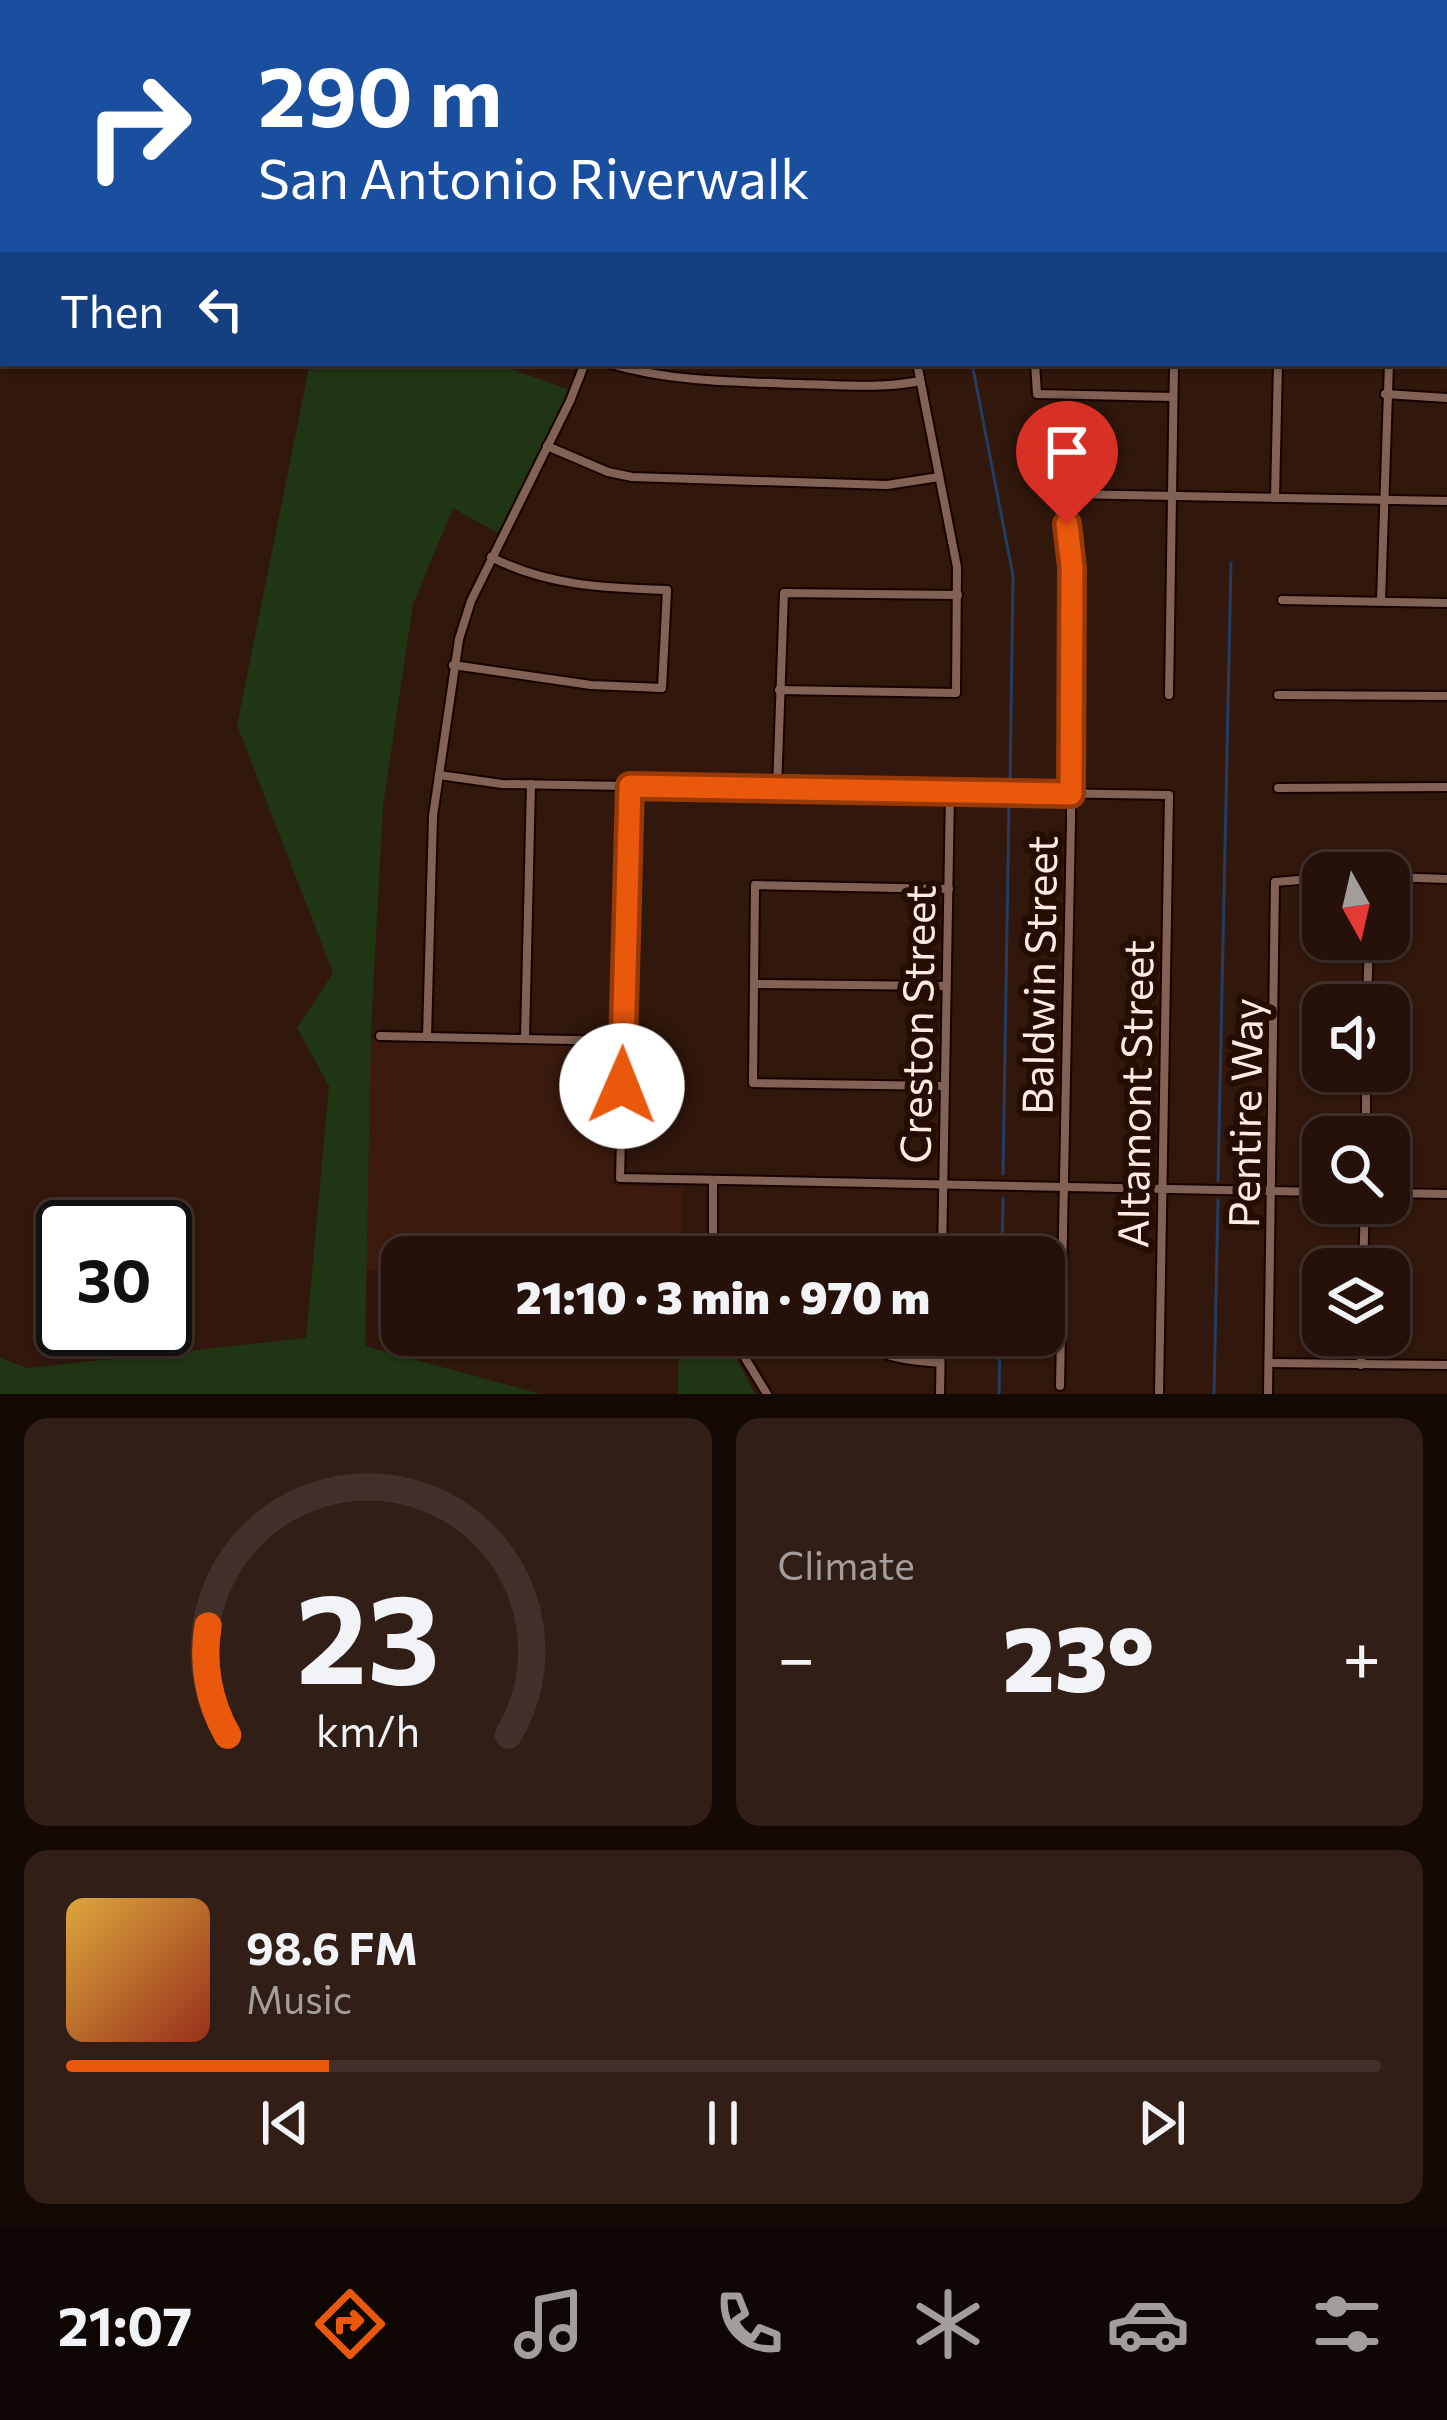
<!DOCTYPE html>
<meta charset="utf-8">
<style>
:root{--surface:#251109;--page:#311f17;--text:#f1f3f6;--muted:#a39d9c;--line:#42312a;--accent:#ea580c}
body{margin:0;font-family:Commissioner,sans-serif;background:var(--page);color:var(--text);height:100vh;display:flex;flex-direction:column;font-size:45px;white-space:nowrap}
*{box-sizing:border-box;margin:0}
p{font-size:39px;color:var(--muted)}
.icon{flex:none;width:66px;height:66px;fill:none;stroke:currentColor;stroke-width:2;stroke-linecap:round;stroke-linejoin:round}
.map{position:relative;height:1394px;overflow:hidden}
.sheet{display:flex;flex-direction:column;gap:24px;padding:24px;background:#140905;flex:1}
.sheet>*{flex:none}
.hud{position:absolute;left:0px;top:0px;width:1449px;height:366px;box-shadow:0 3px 9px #0004,0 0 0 3px var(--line);background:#1a4fa0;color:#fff;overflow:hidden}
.needle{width:78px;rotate:172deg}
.controls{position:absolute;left:1302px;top:852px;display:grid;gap:24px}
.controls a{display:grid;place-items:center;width:108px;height:108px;border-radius:24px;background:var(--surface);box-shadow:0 3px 9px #0004,0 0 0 3px var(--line);font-size:60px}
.speed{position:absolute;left:36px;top:1200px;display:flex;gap:24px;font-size:60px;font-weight:700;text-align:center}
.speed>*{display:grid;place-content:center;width:156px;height:156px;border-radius:50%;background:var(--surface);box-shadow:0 3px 9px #0004,0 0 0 3px var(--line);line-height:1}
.speed .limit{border:6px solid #111;border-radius:18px;background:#fff;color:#111}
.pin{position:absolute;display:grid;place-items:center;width:102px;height:102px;color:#fff;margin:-123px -51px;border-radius:50% 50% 50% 0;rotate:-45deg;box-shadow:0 0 12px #0007}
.pin .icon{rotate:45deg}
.me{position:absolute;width:132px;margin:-66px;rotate:1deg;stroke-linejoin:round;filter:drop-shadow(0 0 9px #0008)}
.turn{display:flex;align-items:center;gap:42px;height:252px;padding:0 60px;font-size:54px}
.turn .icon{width:156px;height:156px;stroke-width:2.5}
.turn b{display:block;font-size:84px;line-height:102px}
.then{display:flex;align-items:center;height:114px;padding:0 60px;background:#0003;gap:24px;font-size:45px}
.big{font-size:90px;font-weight:800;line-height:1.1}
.sheet .card{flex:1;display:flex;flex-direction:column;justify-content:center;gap:18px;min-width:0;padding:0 42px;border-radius:24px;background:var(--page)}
.sheet .dial{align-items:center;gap:0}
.dial svg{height:312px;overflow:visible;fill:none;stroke:var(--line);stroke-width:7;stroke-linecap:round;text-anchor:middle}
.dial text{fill:var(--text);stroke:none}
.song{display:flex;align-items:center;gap:36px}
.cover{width:144px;height:144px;border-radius:18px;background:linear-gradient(135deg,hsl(40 70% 55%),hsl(10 70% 35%))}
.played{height:12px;border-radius:6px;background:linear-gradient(90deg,var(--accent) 20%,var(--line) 20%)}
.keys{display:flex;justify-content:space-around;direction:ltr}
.heat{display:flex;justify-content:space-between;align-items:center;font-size:66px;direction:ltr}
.sheet .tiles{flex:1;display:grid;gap:24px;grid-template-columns:1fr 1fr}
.card:last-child{grid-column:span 2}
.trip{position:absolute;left:381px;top:1236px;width:684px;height:120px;border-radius:24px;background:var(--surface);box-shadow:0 3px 9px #0004,0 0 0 3px var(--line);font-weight:800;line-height:120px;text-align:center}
.menu{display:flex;height:192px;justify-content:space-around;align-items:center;background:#0f0704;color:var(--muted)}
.menu .icon{width:84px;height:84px}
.menu .current{color:var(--accent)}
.menu b{font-size:54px;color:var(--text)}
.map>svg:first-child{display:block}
.built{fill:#3c1b0e}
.green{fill:#203514}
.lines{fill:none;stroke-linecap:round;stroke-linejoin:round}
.stream{stroke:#223d61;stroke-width:3}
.minor-casing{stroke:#170200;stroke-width:12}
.minor{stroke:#826255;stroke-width:8}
.route-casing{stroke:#983908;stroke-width:30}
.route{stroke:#ea580c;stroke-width:21}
.labels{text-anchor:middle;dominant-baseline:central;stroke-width:12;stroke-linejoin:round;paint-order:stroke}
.street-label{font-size:42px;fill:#ffece5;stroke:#260d04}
</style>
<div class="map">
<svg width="1447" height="1394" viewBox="0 0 1447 1394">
<rect width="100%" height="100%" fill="#31170c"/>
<!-- built -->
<path class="built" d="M371 1041 618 1045 613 1185 683 1188 680 1257H402V1271L365 1270Z"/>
<!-- green -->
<g class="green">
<path d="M167 0H484L167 3Z"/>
<path d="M310 363H513L511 369 570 390 498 533 453 508 413 604 383 806 371 1030 365 1346 541 1394H0V1358L28 1368 306 1338 329 1086 297 1028 333 973 237 725Z"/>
<path d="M679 1335H724L755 1394H678Z"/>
</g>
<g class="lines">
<!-- stream -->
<g class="stream">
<path d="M0 192 3 191"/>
<path d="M972 363 1013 576 1010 784"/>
<path d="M1003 1174 1009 803"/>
<path d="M1218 1181 1231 563"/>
<path d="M1002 1257 1003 1198"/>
<path d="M999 1394 1000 1335"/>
<path d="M1214 1394 1218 1200"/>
</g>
<!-- minor casing -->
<g class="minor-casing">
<g id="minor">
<path d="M662 0H722"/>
<path d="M1044 0 1126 3"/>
<path d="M910 3V0"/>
<path d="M1181 3V0"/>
<path d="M1286 3V0"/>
<path d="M1446 63H1447"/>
<path d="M1446 166 1447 164"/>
<path d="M607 363C671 382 734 382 800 384 841 385 880 389 920 381"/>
<path d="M1035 363 1037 394 1173 397"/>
<path d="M1385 394 1447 398"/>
<path d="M547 446 608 472 632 477 887 485 939 477"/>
<path d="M1275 498 1278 363"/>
<path d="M1282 600 1447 603"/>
<path d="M1381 601 1389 363"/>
<path d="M453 665 591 685 662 688 667 590C605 588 547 586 491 557"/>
<path d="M779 690 956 693 957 567 917 363"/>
<path d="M1169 695 1174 363"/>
<path d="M1278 695 1447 696"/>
<path d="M439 775 502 784 1169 795 1159 1394"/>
<path d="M630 786 620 1178 1323 1192"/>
<path d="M1278 788 1447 787"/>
<path d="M777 789 784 593 958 595"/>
<path d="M1389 877 1447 879"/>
<path d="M755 984 945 986"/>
<path d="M1367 1005 1369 939"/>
<path d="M380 1036 623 1041"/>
<path d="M427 1037 433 816 459 639 471 601 570 401 585 363"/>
<path d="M525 1039 531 784"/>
<path d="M944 1086 753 1083 755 885 949 889"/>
<path d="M1366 1137V1071"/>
<path d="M713 1180V1257"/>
<path d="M1389 1193 1447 1194"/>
<path d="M942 1257 950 792"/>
<path d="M1363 1269 1365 1203"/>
<path d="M731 1335 767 1394"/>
<path d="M858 1335C878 1360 911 1360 940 1363"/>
<path d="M1269 1363 1447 1365"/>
<path d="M1361 1365V1335"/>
<path d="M1060 1386 1071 820 1072 567 1066 494 1447 501"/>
<path d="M940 1394 941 1335"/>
<path d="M1268 1394 1275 882 1323 878"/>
</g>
</g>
<!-- minor -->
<use href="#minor" class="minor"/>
</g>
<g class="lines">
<!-- route casing -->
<g class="route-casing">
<path id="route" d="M622 1086 630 786 1071 794 1072 567 1067 524"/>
</g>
<!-- route -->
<use href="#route" class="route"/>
</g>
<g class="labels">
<!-- street labels -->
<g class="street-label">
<text transform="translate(1038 975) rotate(-89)">Baldwin Street</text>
<text transform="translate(916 1024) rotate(-89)">Creston Street</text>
<text transform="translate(1134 1094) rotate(-89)">Altamont Street</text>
<text transform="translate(1244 1113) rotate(-89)">Pentire Way</text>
</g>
</g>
</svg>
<div class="controls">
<a><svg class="needle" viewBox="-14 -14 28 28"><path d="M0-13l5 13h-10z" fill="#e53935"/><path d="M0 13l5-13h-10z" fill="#a39d9c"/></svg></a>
<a><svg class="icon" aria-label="sound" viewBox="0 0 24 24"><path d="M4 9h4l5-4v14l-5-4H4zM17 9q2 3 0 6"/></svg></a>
<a><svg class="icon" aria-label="search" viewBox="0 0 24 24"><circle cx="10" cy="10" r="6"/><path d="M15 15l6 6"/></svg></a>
<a><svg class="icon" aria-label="layers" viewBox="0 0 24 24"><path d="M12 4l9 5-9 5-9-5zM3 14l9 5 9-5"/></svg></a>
</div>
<div class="speed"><div class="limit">30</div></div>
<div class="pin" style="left:1067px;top:524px;background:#d93025"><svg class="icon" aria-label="arrive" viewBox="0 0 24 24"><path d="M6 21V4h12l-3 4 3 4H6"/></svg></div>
<svg class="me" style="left:622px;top:1086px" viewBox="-20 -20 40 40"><circle r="19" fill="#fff"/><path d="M0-13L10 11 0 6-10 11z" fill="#ea580c"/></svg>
<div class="trip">21:10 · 3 min · 970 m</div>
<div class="hud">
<div class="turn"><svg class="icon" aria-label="right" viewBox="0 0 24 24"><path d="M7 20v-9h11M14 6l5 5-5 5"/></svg><div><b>290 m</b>San Antonio Riverwalk</div></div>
<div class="then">Then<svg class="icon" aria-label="left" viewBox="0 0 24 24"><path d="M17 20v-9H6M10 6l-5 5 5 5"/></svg></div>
</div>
</div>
<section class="sheet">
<div class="tiles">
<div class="card dial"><svg viewBox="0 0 100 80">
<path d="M14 69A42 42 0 1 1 86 69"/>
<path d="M14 69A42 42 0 0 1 9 41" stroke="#ea580c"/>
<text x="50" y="56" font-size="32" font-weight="700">23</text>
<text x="50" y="72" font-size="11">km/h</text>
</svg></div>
<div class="card"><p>Climate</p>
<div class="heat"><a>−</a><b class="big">23°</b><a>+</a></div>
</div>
<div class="card">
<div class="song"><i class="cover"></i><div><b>98.6 FM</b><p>Music</p></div></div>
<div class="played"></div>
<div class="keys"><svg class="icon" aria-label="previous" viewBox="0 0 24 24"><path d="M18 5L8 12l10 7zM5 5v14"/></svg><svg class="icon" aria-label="pause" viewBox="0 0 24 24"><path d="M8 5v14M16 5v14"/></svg><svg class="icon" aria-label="next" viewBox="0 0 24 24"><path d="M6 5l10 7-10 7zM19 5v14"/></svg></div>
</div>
</div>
</section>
<nav class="menu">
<b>21:07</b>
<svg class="icon current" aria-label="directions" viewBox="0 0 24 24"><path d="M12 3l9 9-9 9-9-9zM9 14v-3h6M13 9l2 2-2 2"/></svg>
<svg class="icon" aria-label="music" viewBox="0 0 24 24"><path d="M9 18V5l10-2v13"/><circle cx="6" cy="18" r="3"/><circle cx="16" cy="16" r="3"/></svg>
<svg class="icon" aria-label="phone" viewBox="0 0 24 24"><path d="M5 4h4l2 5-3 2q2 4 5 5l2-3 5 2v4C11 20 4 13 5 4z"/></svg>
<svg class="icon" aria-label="climate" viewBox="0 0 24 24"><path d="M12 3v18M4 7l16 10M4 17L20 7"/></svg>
<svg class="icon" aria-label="car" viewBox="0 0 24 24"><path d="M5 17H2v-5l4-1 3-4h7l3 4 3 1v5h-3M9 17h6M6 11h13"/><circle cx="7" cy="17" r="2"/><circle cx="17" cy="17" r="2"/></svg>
<svg class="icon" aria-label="filters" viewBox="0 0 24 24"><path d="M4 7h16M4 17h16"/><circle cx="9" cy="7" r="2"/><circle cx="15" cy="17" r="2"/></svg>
</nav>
